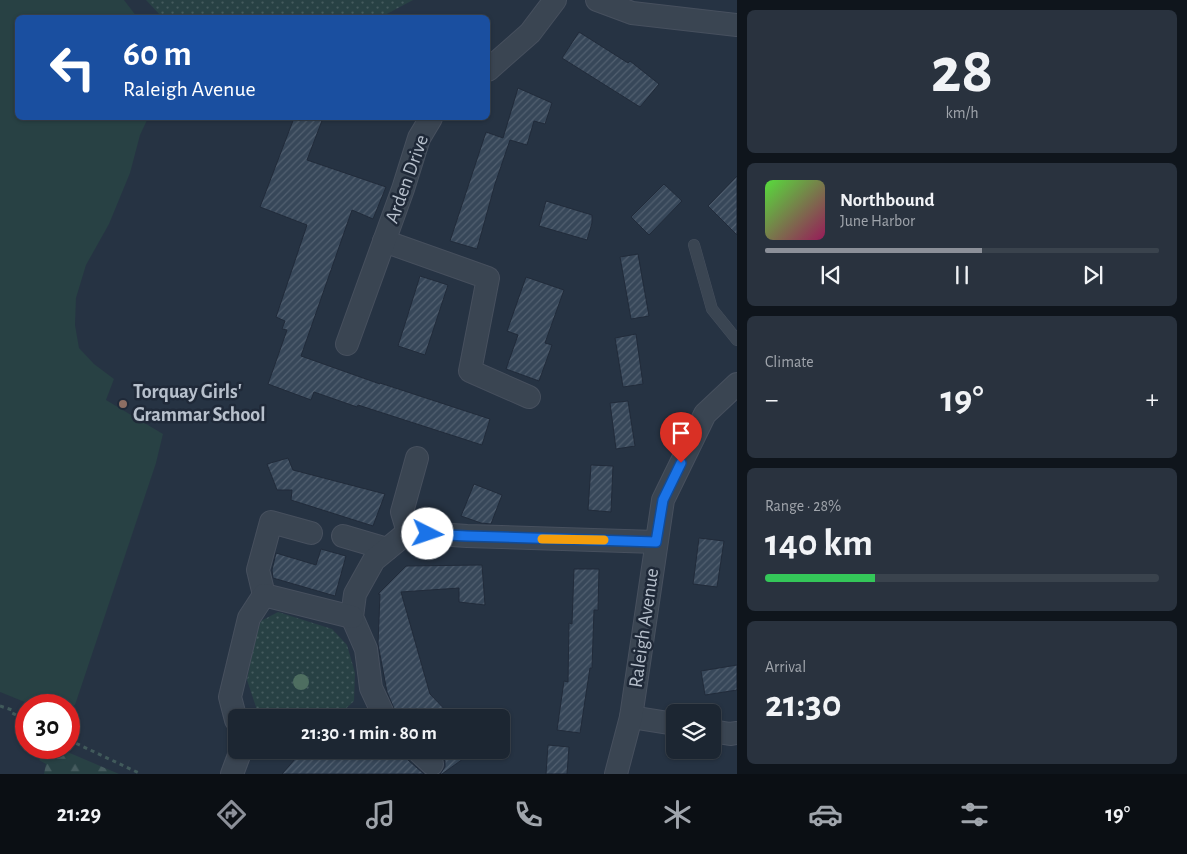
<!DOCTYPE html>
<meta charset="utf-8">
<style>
:root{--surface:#1c2632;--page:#29323e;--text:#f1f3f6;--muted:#a0a5ac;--line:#3a434d;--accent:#8c9099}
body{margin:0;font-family:"Alegreya Sans",sans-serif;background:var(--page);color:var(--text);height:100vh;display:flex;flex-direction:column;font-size:19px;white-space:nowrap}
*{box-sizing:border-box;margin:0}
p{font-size:16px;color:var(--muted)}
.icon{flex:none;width:28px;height:28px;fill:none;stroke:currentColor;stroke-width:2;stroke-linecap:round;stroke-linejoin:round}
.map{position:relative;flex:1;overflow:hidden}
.drawer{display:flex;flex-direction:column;gap:10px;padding:10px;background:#0f151c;width:450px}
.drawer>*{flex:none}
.banner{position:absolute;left:15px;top:15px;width:475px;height:105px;border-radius:8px;box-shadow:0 1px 4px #0004,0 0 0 1px var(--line);background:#1a4fa0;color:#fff;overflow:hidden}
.fabs{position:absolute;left:666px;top:704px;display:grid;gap:10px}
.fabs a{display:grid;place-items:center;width:55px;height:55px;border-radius:8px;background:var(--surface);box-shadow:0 1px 4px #0004,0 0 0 1px var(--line);font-size:25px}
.speed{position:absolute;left:15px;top:694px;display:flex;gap:10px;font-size:25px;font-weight:700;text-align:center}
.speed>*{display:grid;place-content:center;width:65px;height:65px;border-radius:50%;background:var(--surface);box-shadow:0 1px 4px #0004,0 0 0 1px var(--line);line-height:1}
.speed .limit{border:8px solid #d22;background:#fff;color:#111}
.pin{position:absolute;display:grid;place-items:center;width:42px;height:42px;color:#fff;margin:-51px -21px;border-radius:50% 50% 50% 0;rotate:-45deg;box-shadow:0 0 5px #0007}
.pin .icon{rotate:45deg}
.me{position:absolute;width:55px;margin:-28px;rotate:94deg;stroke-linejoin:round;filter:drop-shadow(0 0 4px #0008)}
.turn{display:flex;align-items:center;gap:18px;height:105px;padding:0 25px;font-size:22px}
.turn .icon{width:65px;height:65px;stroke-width:2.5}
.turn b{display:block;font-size:35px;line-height:42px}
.big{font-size:38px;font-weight:600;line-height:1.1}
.drawer .tile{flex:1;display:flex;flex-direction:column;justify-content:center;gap:8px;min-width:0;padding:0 18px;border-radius:8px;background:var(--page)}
.drawer .dial{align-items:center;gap:0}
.dial b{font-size:65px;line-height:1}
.song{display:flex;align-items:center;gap:15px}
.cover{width:60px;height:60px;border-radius:8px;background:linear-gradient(135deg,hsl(110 70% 55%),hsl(330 70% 35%))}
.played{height:5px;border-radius:2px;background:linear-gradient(90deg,var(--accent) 55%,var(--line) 55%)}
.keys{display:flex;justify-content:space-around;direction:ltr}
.heat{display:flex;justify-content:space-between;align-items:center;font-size:28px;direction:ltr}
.charge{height:8px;border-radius:4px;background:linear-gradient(90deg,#34c759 28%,var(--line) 0)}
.trip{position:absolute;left:228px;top:709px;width:282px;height:50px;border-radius:8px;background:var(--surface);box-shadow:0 1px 4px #0004,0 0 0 1px var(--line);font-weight:600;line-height:50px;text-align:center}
.tabs{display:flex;height:80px;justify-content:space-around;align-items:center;background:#0b0f14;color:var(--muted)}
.tabs .icon{width:35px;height:35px}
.tabs .active{color:var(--accent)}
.tabs b{font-size:22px;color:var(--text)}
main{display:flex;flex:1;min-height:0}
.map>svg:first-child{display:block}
.grass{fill:url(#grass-dots)}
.forest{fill:url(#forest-firs)}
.green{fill:#284144}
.building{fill:url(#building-hatch);stroke:#212b3a}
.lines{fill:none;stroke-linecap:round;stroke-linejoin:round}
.lane-casing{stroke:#47505e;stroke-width:12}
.street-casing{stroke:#47505e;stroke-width:24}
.path{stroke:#415a5b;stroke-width:3;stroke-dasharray:4 4;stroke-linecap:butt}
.lane{stroke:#3a4552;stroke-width:11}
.street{stroke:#3a4552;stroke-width:22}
.tree{fill:#4e6e60}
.route-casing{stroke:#114b97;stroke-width:12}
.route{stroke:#1a73e8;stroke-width:9}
.slow{stroke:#f59e0b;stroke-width:9}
.education-dot{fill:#8d6e63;stroke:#1f2938;stroke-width:2}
.labels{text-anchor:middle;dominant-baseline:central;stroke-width:5;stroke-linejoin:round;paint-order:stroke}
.street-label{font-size:20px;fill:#b7c0cc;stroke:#1f2938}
.poi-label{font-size:20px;font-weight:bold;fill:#b7c0cc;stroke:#1f2938;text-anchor:start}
</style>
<main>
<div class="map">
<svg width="737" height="774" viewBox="0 0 737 774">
<defs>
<pattern id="grass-dots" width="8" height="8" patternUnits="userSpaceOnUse" patternTransform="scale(1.25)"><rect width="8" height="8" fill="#284144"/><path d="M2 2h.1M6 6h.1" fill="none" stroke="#455b5e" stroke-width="1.8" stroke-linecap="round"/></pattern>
<pattern id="forest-firs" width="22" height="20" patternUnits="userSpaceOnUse" patternTransform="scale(1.25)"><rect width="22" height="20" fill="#284144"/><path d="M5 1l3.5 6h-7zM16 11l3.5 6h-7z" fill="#455b5e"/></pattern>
<pattern id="building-hatch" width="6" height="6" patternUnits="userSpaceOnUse" patternTransform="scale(1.25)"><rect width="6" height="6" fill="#374759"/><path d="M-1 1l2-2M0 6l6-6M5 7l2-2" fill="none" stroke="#526070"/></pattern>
</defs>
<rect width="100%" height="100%" fill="#263343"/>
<!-- grass -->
<g class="grass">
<path d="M146 0H413L381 17 163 18Z"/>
<path d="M278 612 332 629 347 645 355 673 354 701 337 717H262L259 716 247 680 256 634 261 621Z"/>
</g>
<!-- forest -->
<path class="forest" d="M41 748H58L119 774H44L46 764 39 760Z"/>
<!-- green -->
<path class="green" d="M0 0H124L137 17 18 18V118H148L140 135 130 173 109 224 86 265 76 298 75 325 79 348 94 364 114 379 106 400 163 434 156 463 75 705 69 707V705H32L0 692Z"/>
<!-- building -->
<g class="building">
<path d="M579 32 628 63 630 61 659 84 640 107 562 58Z"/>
<path d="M518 88 552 103 545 124 534 121 527 145 510 140 495 184 477 249 450 241 486 132 503 138Z"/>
<path d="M294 118H323L307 160 386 187 373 219 352 210 301 356 380 384V383L490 419 482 445 358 405 357 407 314 392 311 400 268 384 287 330 282 329 285 321 276 317 307 225 260 207Z"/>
<path d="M737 176V235L708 206Z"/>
<path d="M664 184 682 201 649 235 631 217Z"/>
<path d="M546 201 592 215V223L587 240 539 226Z"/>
<path d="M638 254 649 316 631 319 620 257Z"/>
<path d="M420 276 448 285 425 355 398 346Z"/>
<path d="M526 277 564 290 545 343 552 345 539 381 506 369 518 335 507 331Z"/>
<path d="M636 334 643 384 623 387 615 338Z"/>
<path d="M628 401 635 446 616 449 610 403Z"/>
<path d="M288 458 293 470 385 494 373 526 291 500 292 490H277L267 464Z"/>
<path d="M591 465 613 466 611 512 588 510Z"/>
<path d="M474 484 502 495 491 524 481 523 461 516Z"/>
<path d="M699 538 724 541 717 587 693 584Z"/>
<path d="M321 549 346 556 335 596 273 578 272 570 276 553 316 565Z"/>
<path d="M482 565 485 605 459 602V588L401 592 430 694 453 718H398L387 692 378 644 380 594H378L406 566Z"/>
<path d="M574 569H599L598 610H594L592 668H590L580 733 557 730 564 681 568 682 569 623 572 624Z"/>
<path d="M737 665V690L705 695 701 671Z"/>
<path d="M548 745 569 747 567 774H546Z"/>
<path d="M303 750H404L408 760 424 774H282Z"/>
<path d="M436 750H466L470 754 442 774H440L445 767V761Z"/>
</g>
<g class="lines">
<!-- lane casing -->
<g class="lane-casing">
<path id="lane" d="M694 245 712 309 737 340"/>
</g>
<!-- street casing -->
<g class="street-casing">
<g id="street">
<path d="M597 0 632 13 737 25"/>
<path d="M488 70 530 33 555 0"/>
<path d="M384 241 488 278 470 371 529 397"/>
<path d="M347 344 403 189 419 138 431 118"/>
<path d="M408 532 402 512 417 458"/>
<path d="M343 536 387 549"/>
<path d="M264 595 258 570 271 522 311 533"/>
<path d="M631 717 675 724"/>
<path d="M385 718 371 688 366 649 352 617 355 594 374 560 408 532 467 536 656 542"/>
<path d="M236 720 230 697 249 618 264 595 352 617"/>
<path d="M712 731 730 734 737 733"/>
<path d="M417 750 432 764"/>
<path d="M232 774 241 750"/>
<path d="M616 774 631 717 663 500 705 414 737 384"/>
</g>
</g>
<!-- path -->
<g class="path">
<path d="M0 706 12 710V713L26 720"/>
<path d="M352 718 358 711"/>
<path d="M69 740 141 774"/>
</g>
<!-- lane -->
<use href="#lane" class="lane"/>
<!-- street -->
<use href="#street" class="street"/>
</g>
<!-- trees -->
<circle class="tree" cx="301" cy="682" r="8"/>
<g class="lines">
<!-- route casing -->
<g class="route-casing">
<path id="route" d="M428 534 467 536 656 542 663 500 681 463"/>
</g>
<!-- route -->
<use href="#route" class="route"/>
<!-- slow -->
<path class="slow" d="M542 539 604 540"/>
</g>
<!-- markers -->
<circle class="education-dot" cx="123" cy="404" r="5"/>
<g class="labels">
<!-- street labels -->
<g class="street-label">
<text transform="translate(407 179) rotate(-70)">Arden Drive</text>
<text transform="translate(644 628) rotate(-82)">Raleigh Avenue</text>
</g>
<!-- poi labels -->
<g class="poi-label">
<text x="133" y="392">Torquay Girls'<tspan x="133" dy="23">Grammar School</tspan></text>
</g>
</g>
</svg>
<div class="fabs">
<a><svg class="icon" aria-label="layers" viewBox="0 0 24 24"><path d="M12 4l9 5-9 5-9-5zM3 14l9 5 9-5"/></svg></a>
</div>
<div class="speed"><div class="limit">30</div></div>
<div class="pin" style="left:681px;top:463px;background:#d93025"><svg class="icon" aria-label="arrive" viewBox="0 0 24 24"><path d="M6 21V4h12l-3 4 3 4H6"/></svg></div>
<svg class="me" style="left:428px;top:534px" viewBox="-20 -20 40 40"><circle r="19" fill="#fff"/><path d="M0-13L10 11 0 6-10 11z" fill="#1a73e8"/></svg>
<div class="trip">21:30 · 1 min · 80 m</div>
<div class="banner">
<div class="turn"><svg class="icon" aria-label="left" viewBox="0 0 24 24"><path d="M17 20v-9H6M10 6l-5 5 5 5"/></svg><div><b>60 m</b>Raleigh Avenue</div></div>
</div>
</div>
<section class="drawer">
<div class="tile dial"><b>28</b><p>km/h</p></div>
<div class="tile">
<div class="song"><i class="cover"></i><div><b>Northbound</b><p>June Harbor</p></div></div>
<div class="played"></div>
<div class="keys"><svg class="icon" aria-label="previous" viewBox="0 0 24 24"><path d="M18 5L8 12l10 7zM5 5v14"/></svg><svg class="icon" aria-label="pause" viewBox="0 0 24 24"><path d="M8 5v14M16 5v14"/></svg><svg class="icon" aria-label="next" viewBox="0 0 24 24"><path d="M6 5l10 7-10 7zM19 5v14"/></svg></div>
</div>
<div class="tile"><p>Climate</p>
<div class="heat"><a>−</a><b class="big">19°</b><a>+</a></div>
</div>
<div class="tile"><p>Range · 28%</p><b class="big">140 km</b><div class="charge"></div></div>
<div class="tile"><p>Arrival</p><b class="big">21:30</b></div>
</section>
</main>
<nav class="tabs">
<b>21:29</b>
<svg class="icon active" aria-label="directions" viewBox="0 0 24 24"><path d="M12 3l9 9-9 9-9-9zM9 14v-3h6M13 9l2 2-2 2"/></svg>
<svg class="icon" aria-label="music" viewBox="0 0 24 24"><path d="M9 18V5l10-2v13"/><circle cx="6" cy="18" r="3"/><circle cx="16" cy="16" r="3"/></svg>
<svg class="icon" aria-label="phone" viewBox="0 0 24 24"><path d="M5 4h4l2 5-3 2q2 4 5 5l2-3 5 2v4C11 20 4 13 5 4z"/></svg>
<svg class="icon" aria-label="climate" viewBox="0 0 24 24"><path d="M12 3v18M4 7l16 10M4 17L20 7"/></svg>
<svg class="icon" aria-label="car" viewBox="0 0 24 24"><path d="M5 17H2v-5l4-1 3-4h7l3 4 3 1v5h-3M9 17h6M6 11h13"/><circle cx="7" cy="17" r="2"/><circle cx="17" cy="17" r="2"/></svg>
<svg class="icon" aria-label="filters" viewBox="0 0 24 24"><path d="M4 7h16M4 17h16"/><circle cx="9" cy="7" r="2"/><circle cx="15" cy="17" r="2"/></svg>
<b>19°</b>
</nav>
